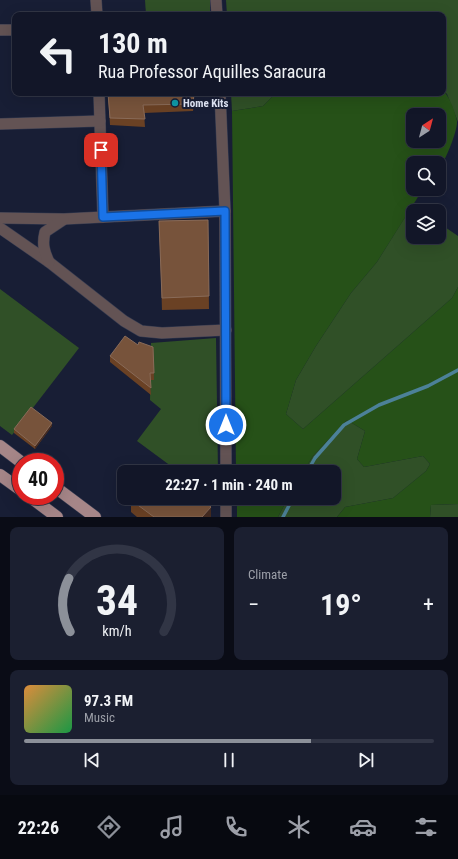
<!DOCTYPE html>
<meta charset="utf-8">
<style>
:root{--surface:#121628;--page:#1b1f30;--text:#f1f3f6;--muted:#9c9fa8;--line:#313545;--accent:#8c9099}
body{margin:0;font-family:"Roboto Condensed",sans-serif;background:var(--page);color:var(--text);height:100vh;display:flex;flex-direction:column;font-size:15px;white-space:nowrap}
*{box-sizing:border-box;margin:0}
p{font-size:13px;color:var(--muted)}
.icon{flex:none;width:22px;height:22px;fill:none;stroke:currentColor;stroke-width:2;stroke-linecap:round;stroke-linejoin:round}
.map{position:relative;height:517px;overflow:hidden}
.sheet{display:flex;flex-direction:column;gap:10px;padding:10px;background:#0a0c16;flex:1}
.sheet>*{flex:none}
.hud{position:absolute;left:12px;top:12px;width:434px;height:84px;border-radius:8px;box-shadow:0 4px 16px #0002,0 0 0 1px var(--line);background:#121628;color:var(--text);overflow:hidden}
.needle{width:26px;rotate:36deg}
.buttons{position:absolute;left:406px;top:108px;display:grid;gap:8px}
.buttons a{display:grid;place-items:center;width:40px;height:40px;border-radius:8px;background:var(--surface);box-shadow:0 4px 16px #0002,0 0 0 1px var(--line);font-size:20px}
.speed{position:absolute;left:12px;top:453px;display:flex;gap:8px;font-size:20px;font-weight:700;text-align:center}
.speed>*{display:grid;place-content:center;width:52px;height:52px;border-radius:50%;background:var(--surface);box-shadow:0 4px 16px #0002,0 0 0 1px var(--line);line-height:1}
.speed .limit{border:6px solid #d22;background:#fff;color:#111}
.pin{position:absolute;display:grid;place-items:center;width:34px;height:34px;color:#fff;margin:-17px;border-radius:8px;box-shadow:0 2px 6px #0006}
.me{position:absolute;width:44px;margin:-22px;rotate:0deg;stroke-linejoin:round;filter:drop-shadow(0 0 3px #0008)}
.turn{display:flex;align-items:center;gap:14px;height:84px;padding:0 20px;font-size:18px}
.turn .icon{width:52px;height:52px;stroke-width:2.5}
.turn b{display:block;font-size:28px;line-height:34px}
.big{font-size:30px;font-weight:700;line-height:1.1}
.sheet .widget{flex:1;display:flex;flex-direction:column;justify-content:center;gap:6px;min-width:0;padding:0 14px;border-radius:8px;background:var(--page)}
.sheet .dial{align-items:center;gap:0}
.dial svg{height:104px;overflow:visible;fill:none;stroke:var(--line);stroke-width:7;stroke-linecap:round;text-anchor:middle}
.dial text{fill:var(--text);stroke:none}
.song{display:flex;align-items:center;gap:12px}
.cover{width:48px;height:48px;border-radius:6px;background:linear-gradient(135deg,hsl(30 70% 55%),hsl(140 70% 35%))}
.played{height:4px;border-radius:2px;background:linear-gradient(90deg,var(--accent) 70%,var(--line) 70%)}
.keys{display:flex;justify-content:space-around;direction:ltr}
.heat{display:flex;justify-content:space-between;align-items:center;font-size:22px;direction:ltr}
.sheet .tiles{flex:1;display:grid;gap:10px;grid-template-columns:1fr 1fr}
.widget:last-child{grid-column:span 2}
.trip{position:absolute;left:117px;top:465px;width:224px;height:40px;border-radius:8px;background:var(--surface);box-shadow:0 4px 16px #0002,0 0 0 1px var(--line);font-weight:700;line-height:40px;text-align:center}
.tab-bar{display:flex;height:64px;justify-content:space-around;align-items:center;background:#070910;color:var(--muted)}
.tab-bar .icon{width:28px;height:28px}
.tab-bar .on{color:var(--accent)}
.tab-bar b{font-size:18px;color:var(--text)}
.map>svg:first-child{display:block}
.green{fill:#305027}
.forest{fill:#265118;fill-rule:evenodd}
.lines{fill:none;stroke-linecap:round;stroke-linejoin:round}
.stream{stroke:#4c8198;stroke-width:3.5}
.minor-casing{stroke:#353b51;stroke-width:12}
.major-casing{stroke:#353b51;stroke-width:13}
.minor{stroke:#635354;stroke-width:11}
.major{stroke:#a68688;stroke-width:12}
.wall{fill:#6a4124}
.shaded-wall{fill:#442b21}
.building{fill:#77533b;stroke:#896b59}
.route-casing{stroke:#114b97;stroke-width:10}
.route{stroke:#1a73e8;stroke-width:7}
.culture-dot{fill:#0f9aa8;stroke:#181e35;stroke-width:1.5}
.labels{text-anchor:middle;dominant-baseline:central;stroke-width:4;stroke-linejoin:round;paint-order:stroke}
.poi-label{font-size:11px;font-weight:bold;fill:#e5ebfb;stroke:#181e35;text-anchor:start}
</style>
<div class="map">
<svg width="458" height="517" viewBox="0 0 458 517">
<rect width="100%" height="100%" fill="#181e35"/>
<!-- green -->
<g class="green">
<path d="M145 0H210V15H146Z"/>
<path d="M226 0H458V122L447 94 443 90V15H227Z"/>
<path d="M231 93H276L263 106 232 111Z"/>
<path d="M412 206 421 211H413V237H439V223L458 236V287L452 298 303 429 286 414 296 380 316 346 351 293 377 262Z"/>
<path d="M0 289 79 348 12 435 0 426Z"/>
<path d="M216 338 218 472H179L137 441 161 409 150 400 151 343Z"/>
<path d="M347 420 365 431 357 459 364 467 423 456 430 464 426 471 393 498 345 507 337 517H278L288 498H334V472H303L313 456Z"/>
<path d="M458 504V517H430L431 505Z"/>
</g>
<!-- forest -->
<g class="forest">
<path d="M443 90C449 96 455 111 457 121 458 130 445 162 439 169V163H413V189H423L377 262 351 293 316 346 296 380 286 414 303 429 452 298 458 287V504L431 505 430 517H337L345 507 393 498 426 471 430 464 423 456 364 467 357 459 365 431 347 420 313 456 303 472H236L232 111 263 106 276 93H443ZM413 115H439V141H413Z"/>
<path d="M237 498H288L278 517H237Z"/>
</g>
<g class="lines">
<!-- stream -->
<g class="stream">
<path d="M307 472 315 458 344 425 379 405 428 386 458 370"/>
<path d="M283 517 293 498"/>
</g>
<!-- minor casing -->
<g class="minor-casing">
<g id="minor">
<path d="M96 0 97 15"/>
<path d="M216 0 217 15"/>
<path d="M0 30H15"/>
<path d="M99 93 103 217"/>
<path d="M220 93 225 211 226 472"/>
<path d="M0 124 100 121"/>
<path d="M0 218 64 219 225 211"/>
<path d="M0 228 49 262 124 321 141 331 162 333 226 330"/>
<path d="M49 262C44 251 42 244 45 232L63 220"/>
<path d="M226 498V517"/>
</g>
</g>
<!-- major casing -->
<g class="major-casing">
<g id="major">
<path d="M0 446 21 462"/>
<path d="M0 475 21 490"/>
<path d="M55 487 95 517"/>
<path d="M29 496 57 517"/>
</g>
</g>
<!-- minor -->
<use href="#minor" class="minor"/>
<!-- major -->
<use href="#major" class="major"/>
</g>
<!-- wall -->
<g class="wall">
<path d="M108 93H194V101L193 111 144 113 145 127 110 125Z"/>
<path d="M208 220 209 309 162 310 159 221Z"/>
<path d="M138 345 153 347 154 380H150L151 395 110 362V356Z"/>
<path d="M52 426 35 449 14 433V429Z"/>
<path d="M131 500 211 517H137L131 512Z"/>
</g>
<!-- shaded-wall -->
<g class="shaded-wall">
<path d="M194 94V101L193 111V104Z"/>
<path d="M52 423V426L35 449V446Z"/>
<path d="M211 507V517H202Z"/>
</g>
<!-- building -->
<g class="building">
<path d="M108 93H194V94L193 104 143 105 145 119 110 118Z"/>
<path d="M208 220 209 296 162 298 159 221Z"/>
<path d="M125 336 138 345 139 342 153 347 154 373H150L151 388 110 356Z"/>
<path d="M31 407 52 423 35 446 14 429Z"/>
<path d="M132 498H200L211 507 202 517H154L131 500Z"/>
</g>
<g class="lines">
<!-- route casing -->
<g class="route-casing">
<path id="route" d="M101 150 103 217 225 211 226 425"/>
</g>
<!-- route -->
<use href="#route" class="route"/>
</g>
<!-- markers -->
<circle class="culture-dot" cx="175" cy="103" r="4"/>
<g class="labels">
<!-- poi labels -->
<g class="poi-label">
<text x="183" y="103">Home Kits</text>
</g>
</g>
</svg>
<div class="buttons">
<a><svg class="needle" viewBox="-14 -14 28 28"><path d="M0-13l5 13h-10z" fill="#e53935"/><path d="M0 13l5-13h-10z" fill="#9c9fa8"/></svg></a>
<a><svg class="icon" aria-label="search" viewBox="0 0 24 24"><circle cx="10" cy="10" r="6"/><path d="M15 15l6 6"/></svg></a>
<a><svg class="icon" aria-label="layers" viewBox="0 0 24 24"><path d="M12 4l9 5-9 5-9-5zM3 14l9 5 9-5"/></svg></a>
</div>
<div class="speed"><div class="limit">40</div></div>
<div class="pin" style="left:101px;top:150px;background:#d93025"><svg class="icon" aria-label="arrive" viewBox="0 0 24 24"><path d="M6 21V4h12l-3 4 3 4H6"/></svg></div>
<svg class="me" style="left:226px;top:425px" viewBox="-20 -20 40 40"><circle r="17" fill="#1a73e8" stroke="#fff" stroke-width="3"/><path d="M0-11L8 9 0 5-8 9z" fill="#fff"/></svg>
<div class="trip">22:27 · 1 min · 240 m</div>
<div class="hud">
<div class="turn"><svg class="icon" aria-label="left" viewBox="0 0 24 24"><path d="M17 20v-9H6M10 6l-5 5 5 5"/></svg><div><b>130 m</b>Rua Professor Aquilles Saracura</div></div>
</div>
</div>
<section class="sheet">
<div class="tiles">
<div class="widget dial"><svg viewBox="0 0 100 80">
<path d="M14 69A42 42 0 1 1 86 69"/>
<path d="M14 69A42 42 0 0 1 13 28" stroke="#8c9099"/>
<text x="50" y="56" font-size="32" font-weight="700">34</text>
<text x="50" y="72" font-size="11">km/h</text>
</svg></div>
<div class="widget"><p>Climate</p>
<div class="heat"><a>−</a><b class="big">19°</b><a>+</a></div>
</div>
<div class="widget">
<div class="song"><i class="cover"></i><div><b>97.3 FM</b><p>Music</p></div></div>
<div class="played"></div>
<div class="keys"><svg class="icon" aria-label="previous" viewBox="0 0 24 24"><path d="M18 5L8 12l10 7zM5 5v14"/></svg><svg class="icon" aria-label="pause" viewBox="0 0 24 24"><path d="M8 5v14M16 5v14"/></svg><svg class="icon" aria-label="next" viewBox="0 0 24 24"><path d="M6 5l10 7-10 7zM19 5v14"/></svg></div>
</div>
</div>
</section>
<nav class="tab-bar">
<b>22:26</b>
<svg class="icon on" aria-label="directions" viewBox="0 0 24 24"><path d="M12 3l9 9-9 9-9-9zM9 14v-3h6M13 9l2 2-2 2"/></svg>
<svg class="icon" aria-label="music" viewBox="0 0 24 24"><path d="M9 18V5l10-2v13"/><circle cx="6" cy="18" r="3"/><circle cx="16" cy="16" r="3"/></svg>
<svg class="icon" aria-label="phone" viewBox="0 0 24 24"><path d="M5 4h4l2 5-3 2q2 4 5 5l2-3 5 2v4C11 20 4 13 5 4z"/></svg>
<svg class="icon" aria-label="climate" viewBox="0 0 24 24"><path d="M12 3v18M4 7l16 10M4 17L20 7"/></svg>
<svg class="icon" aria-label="car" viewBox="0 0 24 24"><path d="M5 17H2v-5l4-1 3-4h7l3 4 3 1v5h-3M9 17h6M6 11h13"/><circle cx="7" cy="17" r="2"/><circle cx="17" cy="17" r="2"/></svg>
<svg class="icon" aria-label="filters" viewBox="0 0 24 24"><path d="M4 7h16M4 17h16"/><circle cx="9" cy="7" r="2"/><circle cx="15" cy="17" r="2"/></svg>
</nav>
